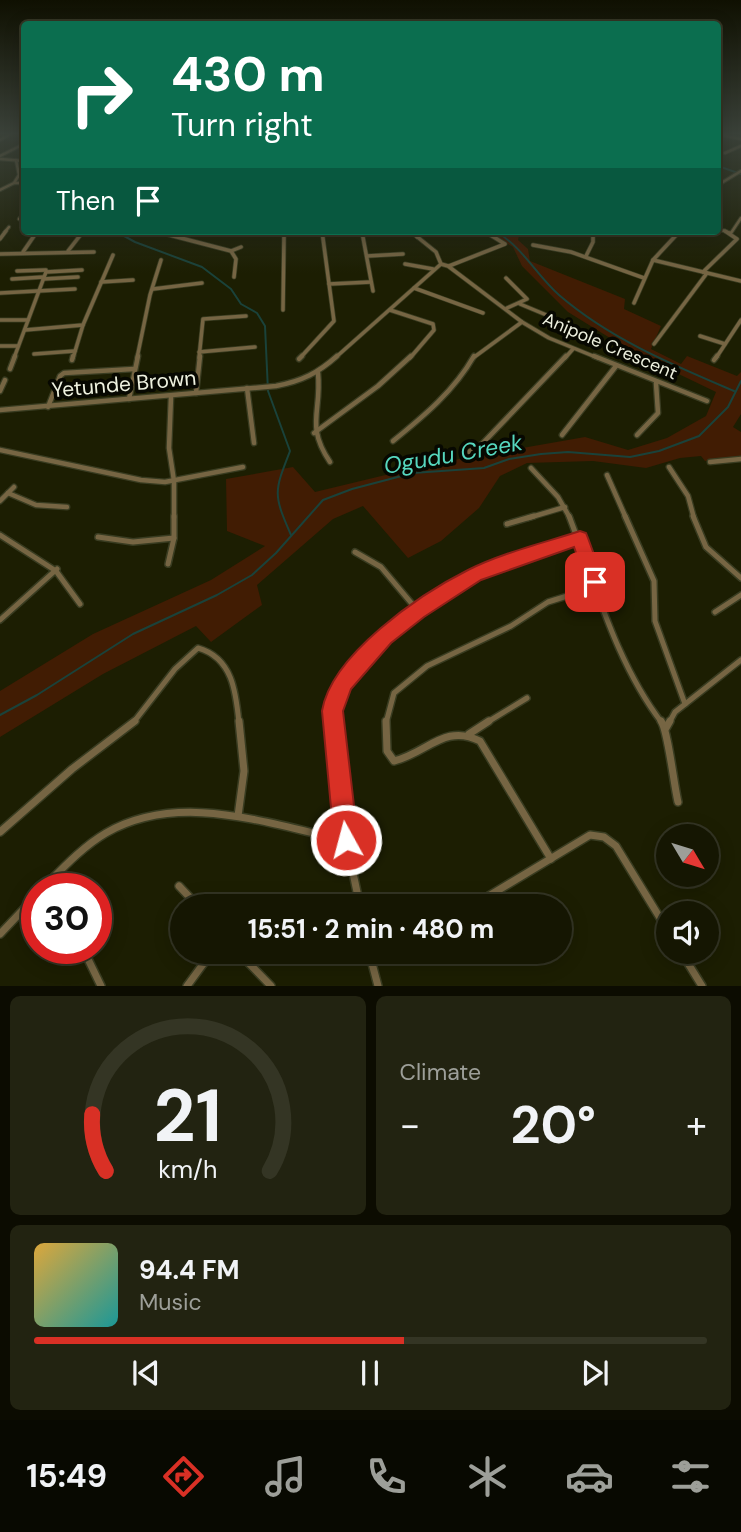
<!DOCTYPE html>
<meta charset="utf-8">
<style>
:root{--surface:#151602;--page:#222311;--text:#f1f3f6;--muted:#9d9f99;--line:#343524;--accent:#d93025}
body{margin:0;font-family:"DM Sans",sans-serif;background:var(--page);color:var(--text);height:100vh;display:flex;flex-direction:column;font-size:26px;white-space:nowrap}
*{box-sizing:border-box;margin:0}
p{font-size:23px;color:var(--muted)}
.icon{flex:none;width:38px;height:38px;fill:none;stroke:currentColor;stroke-width:2;stroke-linecap:round;stroke-linejoin:round}
.map{position:relative;height:986px;overflow:hidden}
.panel{display:flex;flex-direction:column;gap:10px;padding:10px;background:#0c0c01;flex:1}
.panel>*{flex:none}
.banner{position:absolute;left:21px;top:21px;width:700px;height:214px;border-radius:7px;box-shadow:0 4px 18px #0003,0 0 0 2px var(--line);background:#0b6e4f;color:#fff;overflow:hidden}
.needle{width:46px;rotate:128deg}
.tools{position:absolute;left:656px;top:824px;display:grid;gap:14px}
.tools a{display:grid;place-items:center;width:63px;height:63px;border-radius:50%;background:var(--surface);box-shadow:0 4px 18px #0003,0 0 0 2px var(--line);font-size:35px}
.speed{position:absolute;left:21px;top:873px;display:flex;gap:14px;font-size:35px;font-weight:700;text-align:center}
.speed>*{display:grid;place-content:center;width:91px;height:91px;border-radius:50%;background:var(--surface);box-shadow:0 4px 18px #0003,0 0 0 2px var(--line);line-height:1}
.speed .limit{border:10px solid #d22;background:#fff;color:#111}
.pin{position:absolute;display:grid;place-items:center;width:60px;height:60px;color:#fff;margin:-30px;border-radius:14px;box-shadow:0 4px 10px #0006}
.me{position:absolute;width:77px;margin:-38px;rotate:353deg;stroke-linejoin:round;filter:drop-shadow(0 0 5px #0008)}
.turn{display:flex;align-items:center;gap:24px;height:147px;padding:0 35px;font-size:32px}
.turn .icon{width:91px;height:91px;stroke-width:2.5}
.turn b{display:block;font-size:49px;line-height:60px}
.then{display:flex;align-items:center;height:66px;padding:0 35px;background:#0003;gap:14px;font-size:26px}
.big{font-size:52px;font-weight:700;line-height:1.1}
.panel .card{flex:1;display:flex;flex-direction:column;justify-content:center;gap:10px;min-width:0;padding:0 24px;border-radius:10px;background:var(--page)}
.panel .dial{align-items:center;gap:0}
.dial svg{height:182px;overflow:visible;fill:none;stroke:var(--line);stroke-width:7;stroke-linecap:round;text-anchor:middle}
.dial text{fill:var(--text);stroke:none}
.song{display:flex;align-items:center;gap:21px}
.cover{width:84px;height:84px;border-radius:10px;background:linear-gradient(135deg,hsl(40 70% 55%),hsl(180 70% 35%))}
.played{height:7px;border-radius:4px;background:linear-gradient(90deg,var(--accent) 55%,var(--line) 55%)}
.keys{display:flex;justify-content:space-around;direction:ltr}
.heat{display:flex;justify-content:space-between;align-items:center;font-size:38px;direction:ltr}
.panel .tiles{flex:1;display:grid;gap:10px;grid-template-columns:1fr 1fr}
.card:last-child{grid-column:span 2}
.trip{position:absolute;left:170px;top:894px;width:402px;height:70px;border-radius:35px;background:var(--surface);box-shadow:0 4px 18px #0003,0 0 0 2px var(--line);font-weight:700;line-height:70px;text-align:center}
.menu{display:flex;height:112px;justify-content:space-around;align-items:center;background:#080901;color:var(--muted)}
.menu .icon{width:49px;height:49px}
.menu .selected{color:var(--accent)}
.menu b{font-size:32px;color:var(--text)}
.map>svg:first-child{display:block}
.green{fill:#411c03}
.lines{fill:none;stroke-linecap:round;stroke-linejoin:round}
.stream{stroke:#1a423a;stroke-width:2}
.street-far4-casing{stroke:#393c21;stroke-width:4.5}
.street-far3-casing{stroke:#393c21;stroke-width:5}
.street-far2-casing{stroke:#393c21;stroke-width:7}
.street-far1-casing{stroke:#393c21;stroke-width:8}
.street-casing{stroke:#393c21;stroke-width:10}
.street-far4{stroke:#766543;stroke-width:2.5}
.street-far3{stroke:#766543;stroke-width:3.5}
.street-far2{stroke:#766543;stroke-width:4.5}
.street-far1{stroke:#766543;stroke-width:5}
.street{stroke:#766543;stroke-width:7}
.route{fill:#d93025;stroke:#8d1f18;stroke-width:2}
.labels{text-anchor:middle;dominant-baseline:central;stroke-width:7;stroke-linejoin:round;paint-order:stroke}
.far-street-label{font-size:18px;fill:#eef1df;stroke:#070801}
.street-label{font-size:21px;fill:#eef1df;stroke:#070801}
.water-label{font-size:23px;font-style:italic;fill:#56d7bf;stroke:#070801}
</style>
<div class="map">
<svg width="741" height="986" viewBox="0 0 741 986">
<rect width="100%" height="100%" fill="#1c1e02"/>
<!-- green -->
<path class="green" d="M487 231H520L518 240 528 249 530 261 625 299 624 309 661 326 651 349 681 364 687 356 737 376 741 372V414L733 427 741 432V456L705 461 701 456 680 458 646 468 593 461 527 463 500 476 479 508 441 541 408 558 363 506 333 519 257 585 262 605 211 642 196 626 103 674 0 737V691L93 634 211 580 265 546 227 531 226 479 293 467 315 492 431 464 585 437 628 450 667 438 706 416 716 392 631 351 568 312 522 266 513 247Z"/>
<g class="lines">
<!-- stream -->
<g class="stream">
<path d="M718 166 741 174"/>
<path d="M115 231 135 242 202 267 231 289 241 304 257 313 265 326 268 391 290 451C274 492 273 494 291 535"/>
<path d="M495 231C523 247 536 275 559 295 610 339 673 365 734 391"/>
<path d="M0 715 37 695 133 634 217 595 252 575 276 553 323 500 352 489 413 473 484 468 509 459 541 454 568 452 630 457 659 451 699 436 728 407 741 381"/>
</g>
<!-- street-far4 casing -->
<g class="street-far4-casing">
<g id="street-far4">
<path d="M722 135 741 139"/>
<path d="M0 140 9 135"/>
<path d="M725 153 741 146"/>
<path d="M0 156 24 144"/>
<path d="M0 159 24 161"/>
<path d="M16 160 19 175 14 183H24"/>
<path d="M718 185 741 171"/>
<path d="M0 190 14 183"/>
<path d="M19 219 24 213"/>
<path d="M718 229 731 233"/>
<path d="M153 231 161 233"/>
<path d="M410 231 413 233"/>
<path d="M484 231 487 233"/>
<path d="M362 232 375 231"/>
<path d="M4 233 9 227"/>
<path d="M426 233 430 231"/>
<path d="M678 233 680 231"/>
<path d="M731 233 741 218"/>
</g>
</g>
<!-- street-far3 casing -->
<g class="street-far3-casing">
<g id="street-far3">
<path d="M154 231 231 251 236 259 234 277"/>
<path d="M281 231 284 236 283 310"/>
<path d="M410 231 436 252 441 264 448 266 522 322 549 338 598 358"/>
<path d="M362 232 373 291"/>
<path d="M362 232 371 231"/>
<path d="M417 237 429 231"/>
<path d="M0 239 6 231"/>
<path d="M533 245 571 252 644 278"/>
<path d="M68 251 82 233"/>
<path d="M231 251 241 247"/>
<path d="M23 252 34 236"/>
<path d="M0 254 94 252"/>
<path d="M367 256 403 254"/>
<path d="M586 256 593 242V231"/>
<path d="M653 260 741 281"/>
<path d="M405 264 433 269"/>
<path d="M449 266 505 244 484 231"/>
<path d="M17 271 46 270"/>
<path d="M703 272 737 239 725 231"/>
<path d="M506 278 527 299 507 308"/>
<path d="M12 279 44 277"/>
<path d="M43 279 78 277"/>
<path d="M101 282 133 280"/>
<path d="M329 284 371 282"/>
<path d="M414 288 483 313"/>
<path d="M153 289 202 283"/>
<path d="M0 293 75 289"/>
<path d="M634 303 653 260 680 231"/>
<path d="M520 304 556 319"/>
<path d="M390 310 433 324 434 330 410 358"/>
<path d="M0 320H28"/>
<path d="M25 330 83 325 113 255"/>
<path d="M700 336 725 344"/>
<path d="M654 344 707 273"/>
<path d="M0 346H18"/>
<path d="M199 352 255 347"/>
<path d="M34 354 75 351"/>
<path d="M14 358 46 272 82 270"/>
<path d="M73 358 83 325"/>
<path d="M137 358 150 295 161 260"/>
<path d="M199 358 203 319 246 316"/>
<path d="M300 358 334 321 322 231"/>
<path d="M335 358 441 264"/>
<path d="M473 358 522 322"/>
<path d="M565 358 573 349"/>
<path d="M716 358 741 320"/>
</g>
</g>
<!-- street-far2 casing -->
<g class="street-far2-casing">
<g id="street-far2">
<path d="M594 356 707 401"/>
<path d="M299 359 302 356"/>
<path d="M72 360 73 356"/>
<path d="M714 360 717 356"/>
<path d="M10 369 15 356"/>
<path d="M318 373C322 412 305 425 330 462"/>
<path d="M247 388 254 443"/>
<path d="M0 391 5 380"/>
<path d="M196 393 200 356"/>
<path d="M171 397 169 448 174 481V518"/>
<path d="M129 399 138 356"/>
<path d="M48 407 60 376 64 373 134 369"/>
<path d="M0 410 276 386C302 381 318 373 337 356"/>
<path d="M314 433 378 386 411 356"/>
<path d="M562 435 616 366"/>
<path d="M637 435 658 413 656 383"/>
<path d="M393 441C424 416 454 391 474 356"/>
<path d="M0 450 141 480 165 482 243 467"/>
<path d="M465 454 481 445 566 356"/>
<path d="M710 462 741 459"/>
<path d="M669 467 688 496 694 518"/>
<path d="M531 468 558 497 570 518"/>
<path d="M607 475 626 518"/>
<path d="M8 493 36 505 67 507"/>
<path d="M0 501 14 487"/>
<path d="M528 518 565 507"/>
</g>
</g>
<!-- street-far1 casing -->
<g class="street-far1-casing">
<g id="street-far1">
<path d="M569 516C596 586 616 663 662 723"/>
<path d="M625 516 654 581 655 621 685 704"/>
<path d="M693 516 706 547 741 578"/>
<path d="M507 524 534 516"/>
<path d="M0 535 56 571 80 604"/>
<path d="M98 537 133 542 174 538"/>
<path d="M355 552 381 567 418 611"/>
<path d="M168 564 174 538V516"/>
<path d="M715 612 741 595"/>
<path d="M0 620 57 569"/>
<path d="M133 723 175 669 198 648C233 658 236 693 239 723"/>
<path d="M333 723 332 711 338 690 385 637 459 583 492 567 580 538"/>
<path d="M386 723 394 693 427 666 511 626 548 602 596 587"/>
<path d="M486 723 527 698"/>
<path d="M669 723 675 712 741 660"/>
</g>
</g>
<!-- street casing -->
<g class="street-casing">
<g id="street">
<path d="M333 721 346 840 360 906"/>
<path d="M386 721 387 751 394 761C427 753 445 723 480 741L551 859"/>
<path d="M661 721C668 730 674 786 678 802"/>
<path d="M666 728 670 721"/>
<path d="M469 734 489 721"/>
<path d="M238 816 244 771 239 721"/>
<path d="M0 832 72 769 135 721"/>
<path d="M179 886 198 906"/>
<path d="M42 889C62 869 82 847 106 833 181 790 269 825 346 840"/>
<path d="M472 906 590 835 604 837 616 846 668 931"/>
<path d="M0 934 37 895"/>
<path d="M238 952 271 986"/>
<path d="M369 952 378 986"/>
<path d="M681 952 702 986"/>
<path d="M87 957 101 986"/>
<path d="M387 958 396 952"/>
<path d="M187 986 212 952"/>
</g>
</g>
<!-- street-far4 -->
<use href="#street-far4" class="street-far4"/>
<!-- street-far3 -->
<use href="#street-far3" class="street-far3"/>
<!-- street-far2 -->
<use href="#street-far2" class="street-far2"/>
<!-- street-far1 -->
<use href="#street-far1" class="street-far1"/>
<!-- street -->
<use href="#street" class="street"/>
</g>
<!-- sky -->
<linearGradient id="sky" x2="0" y2="1"><stop stop-color="#0f1001"/><stop offset="0.49" stop-color="#3a4139"/><stop offset="1" stop-color="#3a4139" stop-opacity="0"/></linearGradient>
<rect width="741" height="273" fill="url(#sky)"/>
<!-- route -->
<path class="route" d="M580 531 586 533 588 538 604 582 601 587 595 589 588 587 574 547 481 580 424 617 391 643 351 689 343 711 358 840 354 849 346 852 338 849 334 840 322 711C331 655 420 594 468 570 502 553 543 543 580 531Z"/>
<g class="labels">
<!-- far-street labels -->
<g class="far-street-label">
<text transform="translate(610 346) rotate(23)">Anipole Crescent</text>
</g>
<!-- street labels -->
<g class="street-label">
<text transform="translate(124 384) rotate(-5)">Yetunde Brown</text>
</g>
<!-- water labels -->
<g class="water-label">
<text transform="translate(453 454) rotate(-10)">Ogudu Creek</text>
</g>
</g>
</svg>
<div class="tools">
<a><svg class="needle" viewBox="-14 -14 28 28"><path d="M0-13l5 13h-10z" fill="#e53935"/><path d="M0 13l5-13h-10z" fill="#9d9f99"/></svg></a>
<a><svg class="icon" aria-label="sound" viewBox="0 0 24 24"><path d="M4 9h4l5-4v14l-5-4H4zM17 9q2 3 0 6"/></svg></a>
</div>
<div class="speed"><div class="limit">30</div></div>
<div class="pin" style="left:595px;top:582px;background:#d93025"><svg class="icon" aria-label="arrive" viewBox="0 0 24 24"><path d="M6 21V4h12l-3 4 3 4H6"/></svg></div>
<svg class="me" style="left:346px;top:840px" viewBox="-20 -20 40 40"><circle r="17" fill="#d93025" stroke="#fff" stroke-width="3"/><path d="M0-11L8 9 0 5-8 9z" fill="#fff"/></svg>
<div class="trip">15:51 · 2 min · 480 m</div>
<div class="banner">
<div class="turn"><svg class="icon" aria-label="right" viewBox="0 0 24 24"><path d="M7 20v-9h11M14 6l5 5-5 5"/></svg><div><b>430 m</b>Turn right</div></div>
<div class="then">Then<svg class="icon" aria-label="arrive" viewBox="0 0 24 24"><path d="M6 21V4h12l-3 4 3 4H6"/></svg></div>
</div>
</div>
<section class="panel">
<div class="tiles">
<div class="card dial"><svg viewBox="0 0 100 80">
<path d="M14 69A42 42 0 1 1 86 69"/>
<path d="M14 69A42 42 0 0 1 8 44" stroke="#d93025"/>
<text x="50" y="56" font-size="32" font-weight="700">21</text>
<text x="50" y="72" font-size="11">km/h</text>
</svg></div>
<div class="card"><p>Climate</p>
<div class="heat"><a>−</a><b class="big">20°</b><a>+</a></div>
</div>
<div class="card">
<div class="song"><i class="cover"></i><div><b>94.4 FM</b><p>Music</p></div></div>
<div class="played"></div>
<div class="keys"><svg class="icon" aria-label="previous" viewBox="0 0 24 24"><path d="M18 5L8 12l10 7zM5 5v14"/></svg><svg class="icon" aria-label="pause" viewBox="0 0 24 24"><path d="M8 5v14M16 5v14"/></svg><svg class="icon" aria-label="next" viewBox="0 0 24 24"><path d="M6 5l10 7-10 7zM19 5v14"/></svg></div>
</div>
</div>
</section>
<nav class="menu">
<b>15:49</b>
<svg class="icon selected" aria-label="directions" viewBox="0 0 24 24"><path d="M12 3l9 9-9 9-9-9zM9 14v-3h6M13 9l2 2-2 2"/></svg>
<svg class="icon" aria-label="music" viewBox="0 0 24 24"><path d="M9 18V5l10-2v13"/><circle cx="6" cy="18" r="3"/><circle cx="16" cy="16" r="3"/></svg>
<svg class="icon" aria-label="phone" viewBox="0 0 24 24"><path d="M5 4h4l2 5-3 2q2 4 5 5l2-3 5 2v4C11 20 4 13 5 4z"/></svg>
<svg class="icon" aria-label="climate" viewBox="0 0 24 24"><path d="M12 3v18M4 7l16 10M4 17L20 7"/></svg>
<svg class="icon" aria-label="car" viewBox="0 0 24 24"><path d="M5 17H2v-5l4-1 3-4h7l3 4 3 1v5h-3M9 17h6M6 11h13"/><circle cx="7" cy="17" r="2"/><circle cx="17" cy="17" r="2"/></svg>
<svg class="icon" aria-label="filters" viewBox="0 0 24 24"><path d="M4 7h16M4 17h16"/><circle cx="9" cy="7" r="2"/><circle cx="15" cy="17" r="2"/></svg>
</nav>
